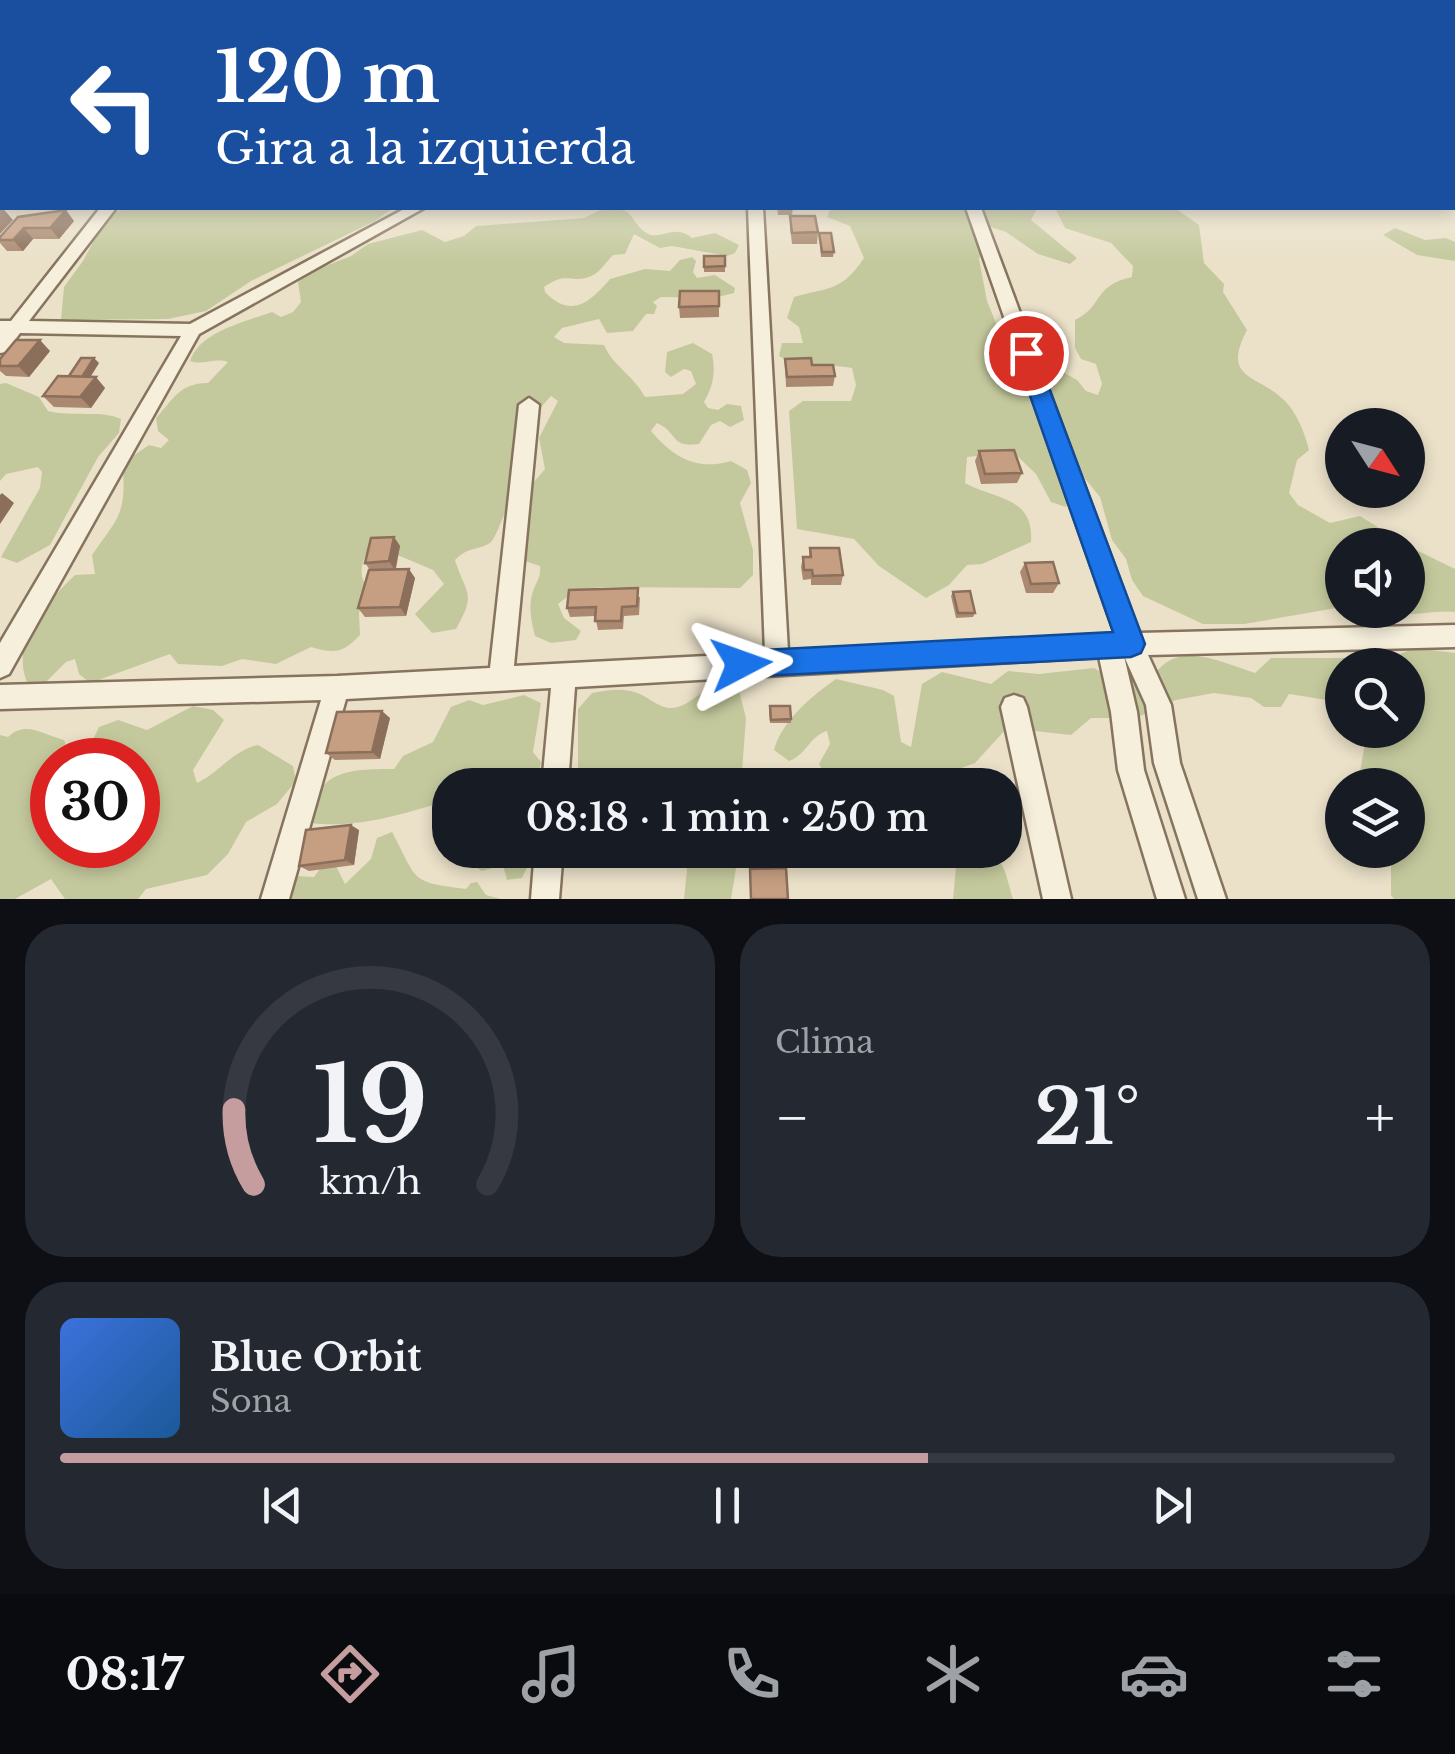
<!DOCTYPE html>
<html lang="es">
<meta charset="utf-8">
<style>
:root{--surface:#171b24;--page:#242831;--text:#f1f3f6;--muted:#9ea1a6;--line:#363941;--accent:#c59d9f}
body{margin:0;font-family:"Libre Baskerville",serif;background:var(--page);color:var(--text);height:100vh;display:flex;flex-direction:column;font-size:38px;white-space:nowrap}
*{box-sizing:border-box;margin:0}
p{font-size:32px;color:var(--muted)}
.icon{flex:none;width:55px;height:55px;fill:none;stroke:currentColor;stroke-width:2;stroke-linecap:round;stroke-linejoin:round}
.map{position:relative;height:899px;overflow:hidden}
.drawer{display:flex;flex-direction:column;gap:25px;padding:25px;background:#0d0f14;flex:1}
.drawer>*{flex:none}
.top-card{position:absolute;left:0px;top:0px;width:1455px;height:210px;box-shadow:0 5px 15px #0003;background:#1a4fa0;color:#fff;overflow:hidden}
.needle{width:65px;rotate:126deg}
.tools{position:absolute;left:1325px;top:408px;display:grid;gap:20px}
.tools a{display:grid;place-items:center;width:100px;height:100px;border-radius:50%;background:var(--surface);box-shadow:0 5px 15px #0003;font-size:50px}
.speed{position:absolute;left:30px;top:738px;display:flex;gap:20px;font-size:50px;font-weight:700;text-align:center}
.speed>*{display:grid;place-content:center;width:130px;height:130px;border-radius:50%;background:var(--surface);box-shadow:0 5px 15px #0003;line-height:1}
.speed .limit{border:15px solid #d22;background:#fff;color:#111}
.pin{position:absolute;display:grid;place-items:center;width:85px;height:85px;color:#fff;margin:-42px;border:5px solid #fff;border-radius:50%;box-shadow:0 2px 10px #0007}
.me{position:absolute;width:110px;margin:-55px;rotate:86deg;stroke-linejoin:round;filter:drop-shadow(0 0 8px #0008)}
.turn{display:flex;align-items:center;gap:35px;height:210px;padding:0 50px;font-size:45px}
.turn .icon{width:130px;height:130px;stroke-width:2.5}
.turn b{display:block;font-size:70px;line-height:85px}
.big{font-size:75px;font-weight:600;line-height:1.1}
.drawer .card{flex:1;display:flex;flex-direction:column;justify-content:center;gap:15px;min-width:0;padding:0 35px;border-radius:40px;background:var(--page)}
.drawer .dial{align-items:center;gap:0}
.dial svg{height:260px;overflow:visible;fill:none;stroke:var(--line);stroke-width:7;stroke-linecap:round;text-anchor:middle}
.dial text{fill:var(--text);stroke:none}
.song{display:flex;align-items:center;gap:30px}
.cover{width:120px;height:120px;border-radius:15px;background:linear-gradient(135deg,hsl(220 70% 55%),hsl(210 70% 35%))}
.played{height:10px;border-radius:5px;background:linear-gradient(90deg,var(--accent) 65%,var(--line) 65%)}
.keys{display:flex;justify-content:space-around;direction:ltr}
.heat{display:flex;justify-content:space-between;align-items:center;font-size:55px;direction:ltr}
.drawer .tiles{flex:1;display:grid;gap:25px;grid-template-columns:1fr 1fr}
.card:last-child{grid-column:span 2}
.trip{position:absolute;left:432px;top:768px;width:590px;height:100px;border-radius:40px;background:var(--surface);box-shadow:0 5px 15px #0003;font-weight:600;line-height:100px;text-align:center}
.dock{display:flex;height:160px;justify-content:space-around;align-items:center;background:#090b0e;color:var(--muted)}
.dock .icon{width:70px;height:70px}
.dock .current{color:var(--accent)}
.dock b{font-size:45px;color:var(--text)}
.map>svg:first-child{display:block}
.green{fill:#c4c99d}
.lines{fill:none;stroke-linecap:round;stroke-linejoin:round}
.street-casing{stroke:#86745f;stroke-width:5}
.street{fill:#f6efdc;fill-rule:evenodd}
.wall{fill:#aa8970}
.shaded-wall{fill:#8b6f5b}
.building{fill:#c69f82;stroke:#8b6f5b;stroke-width:2.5}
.route{fill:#1a73e8;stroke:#114b97;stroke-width:2.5}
</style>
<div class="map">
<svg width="1455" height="899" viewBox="0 0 1455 899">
<rect width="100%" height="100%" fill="#ebe1c9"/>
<!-- green -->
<g class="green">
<path d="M125 208H393L375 221 251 281 206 311 168 319 61 320 64 287 83 261 107 216Z"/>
<path d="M605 208C637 208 626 217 645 232 659 243 673 222 692 238L715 233 739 245 735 253 727 256 672 246 660 248 634 234 625 254 613 255C604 264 599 275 586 278 567 282 567 272 544 287L545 292C572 320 591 301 610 279L645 269 670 271 680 260 692 257 696 261 693 272 697 278 715 275 735 288 734 293 714 298 661 297 653 302 657 306 654 314H646L633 331 607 333 599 319 562 328 554 337 564 343 604 345C613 366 634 376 645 397L683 394 696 384 691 371 684 369 671 377 665 372 667 352 693 343 712 354C716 373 713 386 704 402L708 408 718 410 727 404 741 406 744 420 730 427 720 421 711 425 699 444C670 448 679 433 657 423L651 431C674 458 697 471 731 461L747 470 751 483 740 503 753 550V575L740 588 602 587 576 590 558 604 564 618 581 631 576 640 551 643 535 636C531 621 528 606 533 591 537 580 541 578 540 566L525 561 521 497 545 469 539 438 558 401 551 396 541 407C533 428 501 535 490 543 477 551 469 546 455 560 466 595 477 592 456 629L432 633 415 614 444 584 433 570 374 545C363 555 357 572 366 586L359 613 360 635C343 653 335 654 311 647L276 664 242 659 222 666 178 664 170 654 90 683 79 674 75 659 66 662 46 682H27C10 641 47 602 75 575L95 574 92 555C117 519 126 515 123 471L133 456 149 445 161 448 169 440 158 431 156 418C173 400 179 383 208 383L228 362C214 357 204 366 190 361 200 331 245 322 272 312L281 317 293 312 301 302 298 282 308 273 351 256 368 244 422 230 445 242 464 236 476 226 584 218Z"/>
<path d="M831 208H1037L1031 220 1077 258 1070 264 1038 254 1006 232 991 227 979 259 987 301 998 328 1036 348 1045 362 1077 380 1086 391 1098 395 1102 384 1096 364 1081 359 1075 348V320C1104 306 1092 286 1132 277L1133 266 1111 243 1065 228 1055 208H1175L1199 225 1204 263 1224 284 1223 292 1247 330C1221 380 1257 374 1284 400 1297 412 1305 434 1309 450L1297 460 1289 493 1298 505 1330 523 1360 516 1406 545H1342V607L1244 624H1203L1143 596 1132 580 1126 559 1112 540 1100 497 1078 470 1066 507 1051 502 1036 474 1013 452 967 457 965 483C996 500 1034 496 1031 542L982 564 967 565 949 585 926 598 879 566 854 539 797 529 789 411 803 401H851L856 385 852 368C827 364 800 367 779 356L782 343H803L799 327 787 318 794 297C830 287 842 291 864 258L850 226 827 217Z"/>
<path d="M1395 228 1425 240 1446 238 1455 242V261L1417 255 1383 235Z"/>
<path d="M6 383 39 397 48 411C72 417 102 410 121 419L119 433 98 457 50 545 17 563 1 557 40 488 42 472 38 467 6 474 0 481V384Z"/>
<path d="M1408 546 1455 569V612C1424 610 1411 619 1380 610H1408Z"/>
<path d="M1415 648 1455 653V899H1394L1391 895V850H1408V785H1365L1359 778 1365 743 1356 730H1408V665H1342V713L1333 701 1289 694 1281 707H1264L1251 698 1214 693 1176 700 1136 718H1091L1071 735 1007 728 975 763 956 770 949 778 952 785H861L851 775 825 774 819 764 830 744 827 731C810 736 806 755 789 761L774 750C782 720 812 696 836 679L883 690 894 696 901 742 911 747 922 684 942 672 991 684 1008 671 1039 674 1094 668 1117 681 1155 674C1178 639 1224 663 1255 673L1271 658H1390Z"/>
<path d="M719 685 739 691 746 718 741 785H578V709L592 693C608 690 624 687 640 694 649 698 659 707 669 708 688 709 700 689 719 685Z"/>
<path d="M524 695 541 703 533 752 541 762 536 785H450V800C402 814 359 829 309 823 315 770 348 769 394 769L403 756 433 742 451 707 469 700 483 705Z"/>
<path d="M193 706 213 710 224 720 193 770 197 783C220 772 233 750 258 745L293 766 296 781 277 804 246 822 228 854 207 875 146 889 138 899H65L51 879 15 899H0V735L8 737C26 720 43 735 64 740L71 760H52V845H138V760H91L90 746 99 727 118 720 147 730Z"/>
<path d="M392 832C418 880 408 882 466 889L471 883 477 882 486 895 501 899H289V888L298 876 314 877 325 862H334L345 884 371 859 377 838Z"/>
<path d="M472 850H534V853L522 878 507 880 503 865 482 871 469 863Z"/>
<path d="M689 850H739L731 899H684Z"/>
<path d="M969 850C1005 850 1004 870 1013 899H953L957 858Z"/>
</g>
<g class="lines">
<!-- street casing -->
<g class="street-casing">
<g id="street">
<path d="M0 193 2 194V202L0 203Z"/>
<path d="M100 208H116L29 321 190 324 406 208H424L199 334 9 674 0 678V643L181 336 20 333 6 352 0 353V321H11Z"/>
<path d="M748 208H763L788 651 1115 634 966 208H981L1139 633 1455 625V647L1148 655 1171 705 1180 763 1226 899H1198L1154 763 1146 705 1124 656 1137 712 1144 770 1185 899H1157L1118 770 1111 712 1099 657 575 687 568 785H542L551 688 346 699 289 899H261L321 700 0 709V685L337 676 490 668 519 405 529 398 539 405 514 666 765 653Z"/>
<path d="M1014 695 1023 698 1027 707 1071 899H1043L1001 707 1005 698Z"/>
<path d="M535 850H563L559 899H531Z"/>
</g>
</g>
<!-- street -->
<use href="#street" class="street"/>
</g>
<!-- wall -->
<g class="wall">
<path d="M777 208H800H793L792 215H778Z"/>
<path d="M790 216 818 232 817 244H792L790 227Z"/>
<path d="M18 217 74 221 59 239H33L23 251H7L0 243V237Z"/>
<path d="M819 233 834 252 833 257H821Z"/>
<rect x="704" y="256" width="21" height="16"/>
<path d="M719 291V317L680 318 679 307Z"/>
<path d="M50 351 29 377 6 376 0 371V359Z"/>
<path d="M785 359 812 365 835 376 833 386 786 387Z"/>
<path d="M99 363 90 377 105 388 91 408 54 407 43 396Z"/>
<path d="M979 451 1022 473 1017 483 981 484 975 461Z"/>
<path d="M394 537 400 546 396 569 415 578 406 616 365 617 358 608 370 570 365 563Z"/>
<path d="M810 548 843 575 841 585H811V579L803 580 801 567 803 557H809Z"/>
<path d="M1025 563 1059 583 1053 593H1026L1020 572Z"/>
<path d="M953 592 975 613 973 617 956 618 951 596Z"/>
<path d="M640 597 639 615 624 616 623 629 598 630 595 616 570 617 567 608Z"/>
<path d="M769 710 791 719V723H770Z"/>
<path d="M390 718 380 759 335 760 326 753Z"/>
<path d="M359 830 354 865 309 871 299 866Z"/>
</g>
<!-- shaded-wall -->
<g class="shaded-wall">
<path d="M0 205 13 220 0 234Z"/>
<path d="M66 210 74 221 59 239 50 228Z"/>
<path d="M24 228 33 239 23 251 13 240Z"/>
<path d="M40 340 50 351 29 377 18 366Z"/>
<path d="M94 358 99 363 86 384 80 379Z"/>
<path d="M96 377 105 388 91 408 80 397Z"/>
<path d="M2 493 14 503 0 524V495Z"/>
<path d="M394 537 400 546 395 570 389 561Z"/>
<path d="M409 569 415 578 406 616 400 607Z"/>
<path d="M382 711 390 718 380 759 372 752Z"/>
<path d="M351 825 359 830 354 865 345 860Z"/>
</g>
<!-- building -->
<g class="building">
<path d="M66 210 50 228H24L13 240H0V237L18 217Z"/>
<path d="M790 216H815L818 232 792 233Z"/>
<path d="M819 233H831L834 252H822Z"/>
<path d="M704 256H725V266L704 267Z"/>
<path d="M680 291H719V306L679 307Z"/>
<path d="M16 340H40L18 366H0V359Z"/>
<path d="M81 358H94L82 377 69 376Z"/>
<path d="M811 358 812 365H833L835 376 787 377 785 359Z"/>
<path d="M58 376 96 377 80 397 43 396Z"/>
<path d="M1014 450 1022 473 985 474 979 451Z"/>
<path d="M394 537 389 561 365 563 371 538Z"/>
<path d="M810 548H839L843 575 813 576 812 570H804L803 557H811Z"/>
<path d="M1053 562 1059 583 1031 584 1025 563Z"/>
<path d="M409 569 400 607 358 608 369 570Z"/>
<path d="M638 588 637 606 622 607 621 621H595L596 607 567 608 569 590Z"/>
<path d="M970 591 975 613H958L953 592Z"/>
<path d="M770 706H790L791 719 771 720Z"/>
<path d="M382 711 372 752 326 753 337 712Z"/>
<path d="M870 778 871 785H827L826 780Z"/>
<path d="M351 825 345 860 299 866 306 830Z"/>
<path d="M786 868 788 899H751L750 869Z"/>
</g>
<!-- sky -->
<linearGradient id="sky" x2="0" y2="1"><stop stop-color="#8fb9d5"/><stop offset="0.52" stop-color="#f6f2e7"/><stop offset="1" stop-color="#f6f2e7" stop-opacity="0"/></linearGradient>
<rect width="1455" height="262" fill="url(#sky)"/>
<!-- route -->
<path class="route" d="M1026 346 1036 353 1145 644 1141 653 1131 657 741 677 732 673 727 664 732 655 741 651 1113 632 1015 353Z"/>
</svg>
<div class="tools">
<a><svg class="needle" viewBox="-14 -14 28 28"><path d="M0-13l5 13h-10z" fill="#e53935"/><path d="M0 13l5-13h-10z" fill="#9ea1a6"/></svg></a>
<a><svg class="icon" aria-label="sound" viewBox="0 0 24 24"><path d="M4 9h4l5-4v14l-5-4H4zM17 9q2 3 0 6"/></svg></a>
<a><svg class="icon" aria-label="search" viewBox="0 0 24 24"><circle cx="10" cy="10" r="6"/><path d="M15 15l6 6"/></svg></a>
<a><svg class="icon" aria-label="layers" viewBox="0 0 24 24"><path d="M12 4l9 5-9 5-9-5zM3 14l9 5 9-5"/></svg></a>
</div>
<div class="speed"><div class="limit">30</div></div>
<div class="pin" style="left:1026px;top:353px;background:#d93025"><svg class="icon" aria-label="arrive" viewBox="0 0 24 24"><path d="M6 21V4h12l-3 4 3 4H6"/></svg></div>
<svg class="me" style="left:741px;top:664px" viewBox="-20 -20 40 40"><path d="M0-17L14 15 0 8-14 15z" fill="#1a73e8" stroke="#fff" stroke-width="4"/></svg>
<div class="trip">08:18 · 1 min · 250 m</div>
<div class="top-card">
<div class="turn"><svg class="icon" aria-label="left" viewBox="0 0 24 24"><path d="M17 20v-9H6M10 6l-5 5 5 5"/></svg><div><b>120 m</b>Gira a la izquierda</div></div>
</div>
</div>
<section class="drawer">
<div class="tiles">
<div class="card dial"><svg viewBox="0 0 100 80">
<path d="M14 69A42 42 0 1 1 86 69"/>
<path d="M14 69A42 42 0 0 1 8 46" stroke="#c59d9f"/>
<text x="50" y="56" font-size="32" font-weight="700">19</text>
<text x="50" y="72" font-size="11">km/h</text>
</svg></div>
<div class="card"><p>Clima</p>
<div class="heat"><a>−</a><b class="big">21°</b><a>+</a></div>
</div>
<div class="card">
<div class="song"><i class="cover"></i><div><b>Blue Orbit</b><p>Sona</p></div></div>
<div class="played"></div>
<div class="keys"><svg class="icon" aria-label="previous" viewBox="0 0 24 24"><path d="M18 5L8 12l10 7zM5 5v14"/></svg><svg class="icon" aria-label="pause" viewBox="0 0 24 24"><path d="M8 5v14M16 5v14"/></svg><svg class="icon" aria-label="next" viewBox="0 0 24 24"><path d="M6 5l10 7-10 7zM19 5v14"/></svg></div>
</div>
</div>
</section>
<nav class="dock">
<b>08:17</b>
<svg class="icon current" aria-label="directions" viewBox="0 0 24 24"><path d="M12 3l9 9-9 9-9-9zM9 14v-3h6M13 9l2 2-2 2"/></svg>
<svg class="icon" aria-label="music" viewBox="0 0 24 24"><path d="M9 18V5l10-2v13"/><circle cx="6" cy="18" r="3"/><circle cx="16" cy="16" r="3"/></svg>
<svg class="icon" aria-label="phone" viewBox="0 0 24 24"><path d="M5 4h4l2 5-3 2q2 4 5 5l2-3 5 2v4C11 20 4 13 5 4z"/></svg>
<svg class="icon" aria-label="climate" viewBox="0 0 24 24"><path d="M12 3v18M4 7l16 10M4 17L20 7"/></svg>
<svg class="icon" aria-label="car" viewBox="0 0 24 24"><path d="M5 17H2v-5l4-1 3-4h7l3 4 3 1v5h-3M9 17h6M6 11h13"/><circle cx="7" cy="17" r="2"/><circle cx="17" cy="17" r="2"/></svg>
<svg class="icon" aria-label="filters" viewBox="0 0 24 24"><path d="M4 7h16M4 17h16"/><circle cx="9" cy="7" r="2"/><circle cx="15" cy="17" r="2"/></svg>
</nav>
